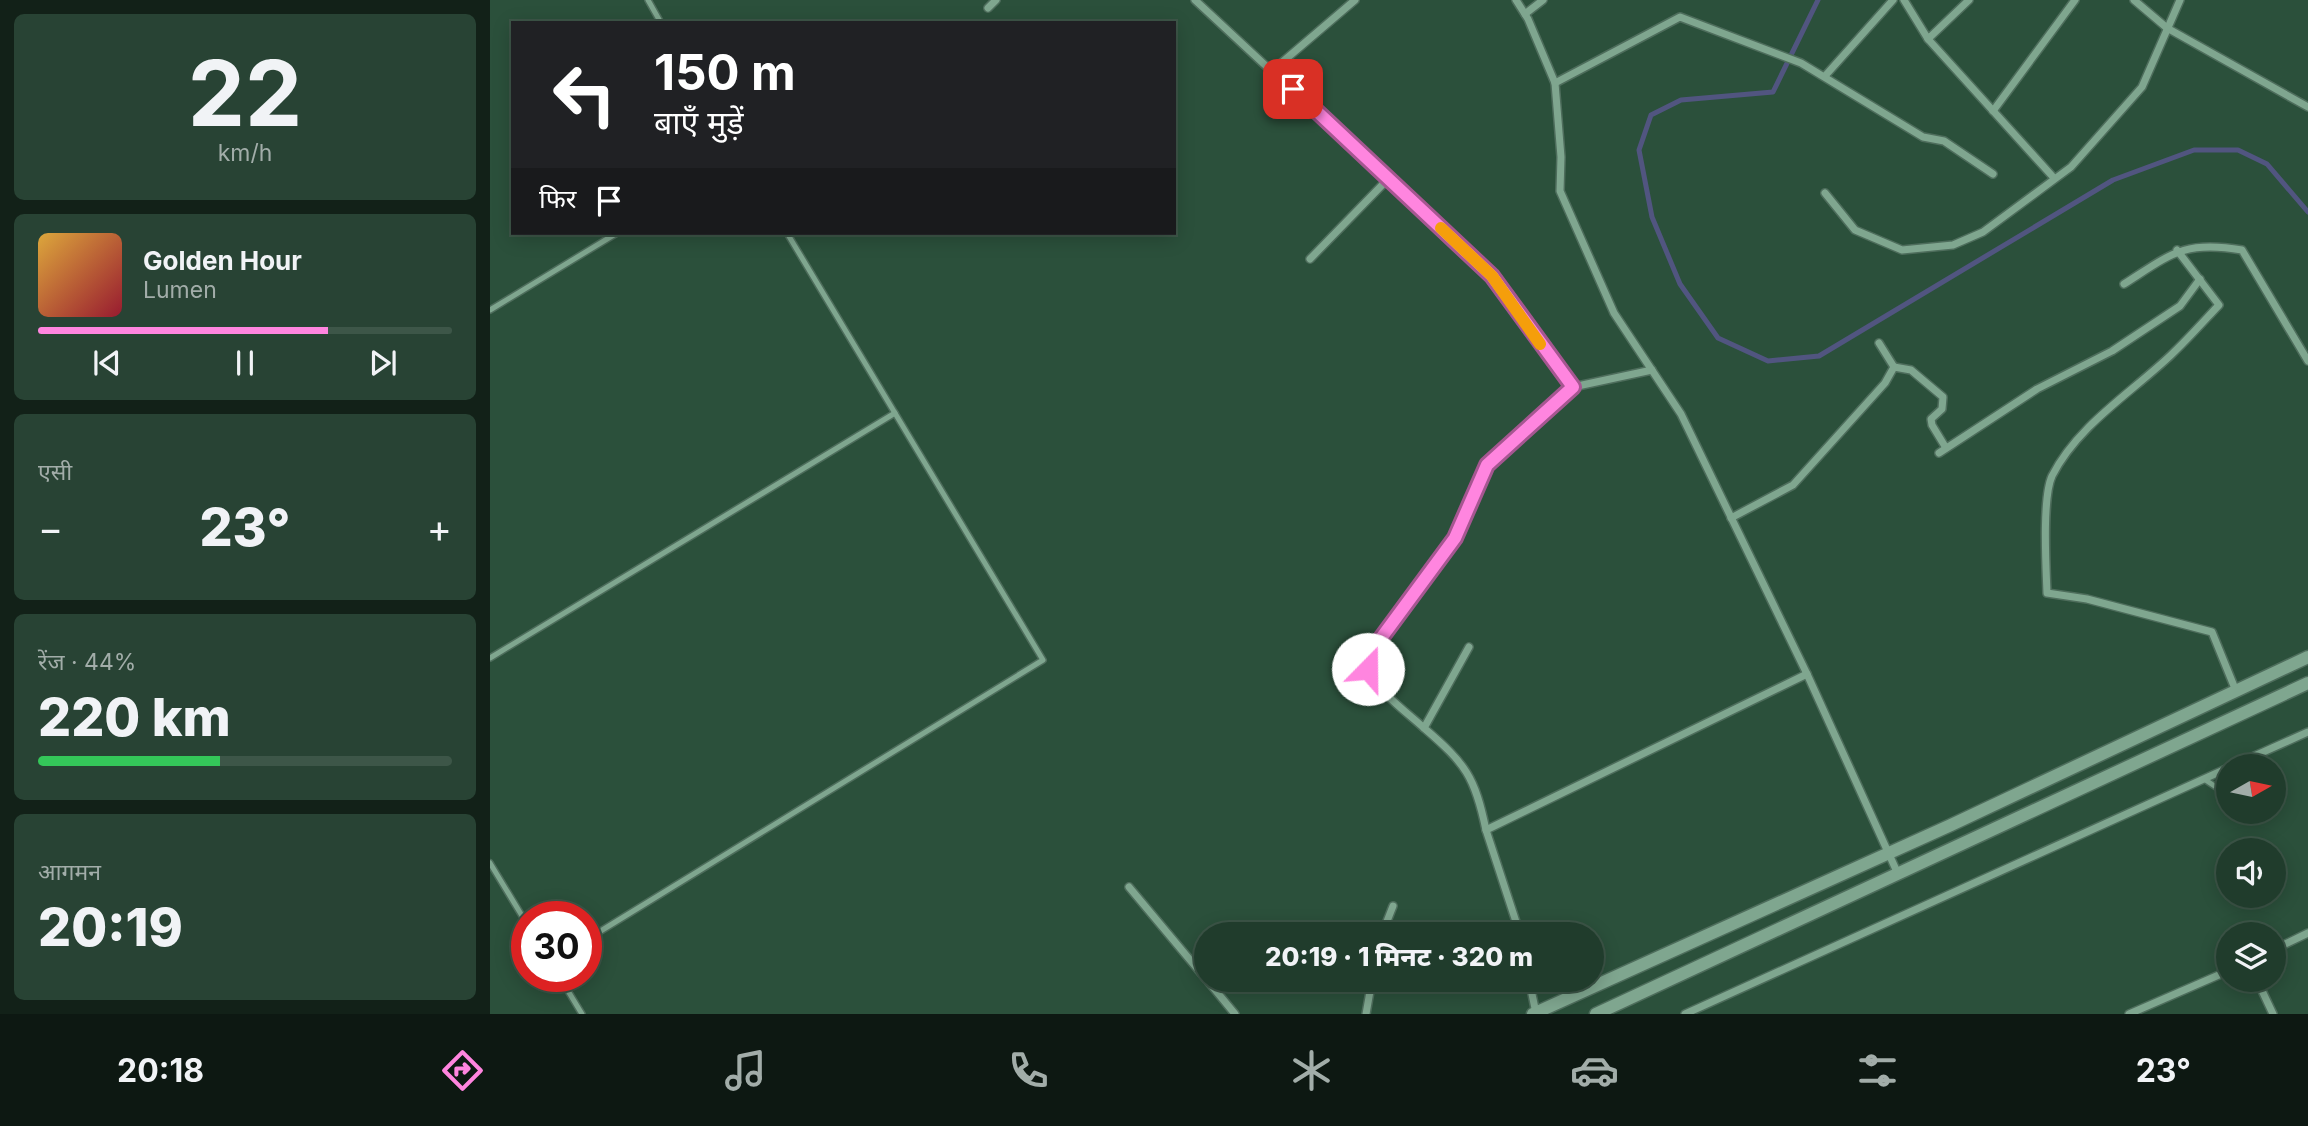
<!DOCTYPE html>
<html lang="hi">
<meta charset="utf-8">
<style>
:root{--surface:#203c2c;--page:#284334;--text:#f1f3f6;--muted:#a2ada9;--line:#3d5648;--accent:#ff85df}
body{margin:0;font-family:Inter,"Noto Sans Devanagari",sans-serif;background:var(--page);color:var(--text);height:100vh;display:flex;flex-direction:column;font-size:26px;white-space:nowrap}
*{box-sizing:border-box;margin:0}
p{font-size:23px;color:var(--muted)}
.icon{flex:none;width:38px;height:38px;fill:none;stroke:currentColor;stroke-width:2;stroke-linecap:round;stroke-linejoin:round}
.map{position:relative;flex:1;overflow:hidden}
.sheet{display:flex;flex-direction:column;gap:14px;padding:14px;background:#122118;width:490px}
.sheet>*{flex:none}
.hud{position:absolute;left:21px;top:21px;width:665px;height:214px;border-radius:0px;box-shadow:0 4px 18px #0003,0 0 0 2px var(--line);background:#202124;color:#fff;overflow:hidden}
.needle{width:46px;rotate:81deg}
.controls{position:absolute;left:1726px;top:754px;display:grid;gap:14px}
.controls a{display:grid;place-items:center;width:70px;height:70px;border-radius:50%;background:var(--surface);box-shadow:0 4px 18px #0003,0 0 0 2px var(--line);font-size:35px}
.speed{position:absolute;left:21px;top:901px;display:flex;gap:14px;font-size:35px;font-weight:700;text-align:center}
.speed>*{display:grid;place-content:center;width:91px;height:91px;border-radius:50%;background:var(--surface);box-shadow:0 4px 18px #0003,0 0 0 2px var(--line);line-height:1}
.speed .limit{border:10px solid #d22;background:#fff;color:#111}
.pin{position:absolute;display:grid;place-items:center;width:60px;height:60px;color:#fff;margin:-30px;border-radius:14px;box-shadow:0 4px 10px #0006}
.me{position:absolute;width:77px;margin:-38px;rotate:22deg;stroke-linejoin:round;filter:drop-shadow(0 0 5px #0008)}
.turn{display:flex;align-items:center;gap:24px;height:147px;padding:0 28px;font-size:32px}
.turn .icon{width:91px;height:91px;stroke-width:2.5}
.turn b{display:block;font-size:49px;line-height:60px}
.then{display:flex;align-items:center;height:66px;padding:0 28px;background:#0003;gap:14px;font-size:26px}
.big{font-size:52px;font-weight:800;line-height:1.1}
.sheet .tile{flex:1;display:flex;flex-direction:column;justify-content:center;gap:10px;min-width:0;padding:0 24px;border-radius:10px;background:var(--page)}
.sheet .dial{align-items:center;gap:0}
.dial b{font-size:91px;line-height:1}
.song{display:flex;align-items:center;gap:21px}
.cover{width:84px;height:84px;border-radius:10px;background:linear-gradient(135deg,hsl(40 70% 55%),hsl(350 70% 35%))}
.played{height:7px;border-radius:4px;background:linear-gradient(90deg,var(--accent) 70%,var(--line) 70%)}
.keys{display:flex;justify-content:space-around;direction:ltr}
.heat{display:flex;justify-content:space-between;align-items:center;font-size:38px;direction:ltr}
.charge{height:10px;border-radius:5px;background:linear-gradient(90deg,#34c759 44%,var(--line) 0)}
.trip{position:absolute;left:704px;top:922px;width:410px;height:70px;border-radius:35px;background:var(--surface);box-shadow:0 4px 18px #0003,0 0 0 2px var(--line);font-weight:800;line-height:70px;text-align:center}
.tabs{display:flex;height:112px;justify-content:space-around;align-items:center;background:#0d1812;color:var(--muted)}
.tabs .icon{width:49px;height:49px}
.tabs .active{color:var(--accent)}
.tabs b{font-size:32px;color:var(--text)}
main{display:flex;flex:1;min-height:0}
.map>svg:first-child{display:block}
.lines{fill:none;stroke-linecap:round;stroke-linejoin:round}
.stream{stroke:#515580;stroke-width:5}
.service-casing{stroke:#4e6d5c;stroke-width:8}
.minor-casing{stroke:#4e6d5c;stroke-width:10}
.tertiary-casing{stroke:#4e6d5c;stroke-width:15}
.service{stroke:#7fa68f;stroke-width:5}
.minor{stroke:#7fa68f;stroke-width:7}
.tertiary{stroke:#7fa68f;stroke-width:12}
.route-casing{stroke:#a65691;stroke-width:18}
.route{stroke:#ff85df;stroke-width:12}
.slow{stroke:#f59e0b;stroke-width:12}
</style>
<main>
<section class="sheet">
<div class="tile dial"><b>22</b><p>km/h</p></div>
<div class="tile">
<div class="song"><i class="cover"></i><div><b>Golden Hour</b><p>Lumen</p></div></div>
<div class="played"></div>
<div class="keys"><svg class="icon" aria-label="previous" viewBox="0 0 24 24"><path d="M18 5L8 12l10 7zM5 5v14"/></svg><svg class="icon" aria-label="pause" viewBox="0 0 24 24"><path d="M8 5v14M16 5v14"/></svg><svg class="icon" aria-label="next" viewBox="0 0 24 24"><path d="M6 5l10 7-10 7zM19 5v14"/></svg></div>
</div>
<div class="tile"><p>एसी</p>
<div class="heat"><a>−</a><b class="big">23°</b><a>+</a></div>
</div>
<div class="tile"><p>रेंज · 44%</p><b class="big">220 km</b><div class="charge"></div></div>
<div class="tile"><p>आगमन</p><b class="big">20:19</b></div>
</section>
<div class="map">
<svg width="1818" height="1014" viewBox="0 0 1818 1014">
<rect width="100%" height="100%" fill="#2b503b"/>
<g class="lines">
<!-- stream -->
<path class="stream" d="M1328 0 1283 92 1191 100 1161 115 1149 150 1162 217 1190 284 1228 338 1278 361 1329 356 1623 180 1704 150H1748L1777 164 1818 212"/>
<!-- service casing -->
<g class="service-casing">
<g id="service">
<path d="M158 0 171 23"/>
<path d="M0 310 127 233"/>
<path d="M0 658 405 413"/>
<path d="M1714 779 1738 795"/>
<path d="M0 863 37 924"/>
<path d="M96 940 553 660 297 233"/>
<path d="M69 976 92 1014"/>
</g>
</g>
<!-- minor casing -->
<g class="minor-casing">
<g id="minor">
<path d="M705 0 1002 276 1083 387 1162 370"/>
<path d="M1026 0 1038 19 1065 83 1071 157 1070 191 1124 313 1191 414 1317 674 1408 874"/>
<path d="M1414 0 1438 39 1479 0"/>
<path d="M1644 0 1677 28 1818 107"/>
<path d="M498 8 506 0"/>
<path d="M1035 14 1053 0"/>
<path d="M1438 39 1564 178"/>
<path d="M783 70 865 0"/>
<path d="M1335 76 1403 0"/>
<path d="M1065 83 1190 17 1311 63 1433 137 1454 141 1503 174"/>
<path d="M1503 111 1585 0"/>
<path d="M1335 193 1365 230 1412 250 1463 245 1493 232 1581 167 1652 87 1690 0"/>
<path d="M1687 250 1729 305C1713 322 1698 339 1681 355 1641 393 1588 425 1562 476 1552 498 1556 567 1557 593L1597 599 1722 632 1746 691"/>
<path d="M820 259 899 178"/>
<path d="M1634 284C1681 254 1694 240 1752 250L1818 361"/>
<path d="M1404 367 1421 370 1453 397 1452 409 1441 419 1442 425 1456 448"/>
<path d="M1449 453 1547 389 1622 351 1690 306 1710 279"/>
<path d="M1241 518 1303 485 1395 383 1404 367 1389 343"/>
<path d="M979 647 934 728C976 764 985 777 996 830"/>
<path d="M934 728C920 715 885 689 880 672 877 663 882 653 886 645L965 538 997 465 1083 387"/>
<path d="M1742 766 1818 732"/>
<path d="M639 887 716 979"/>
<path d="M892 934 903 906"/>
<path d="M1030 934 996 830 1317 674"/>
<path d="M1783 950 1818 933"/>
<path d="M717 980 745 1014"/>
<path d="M1039 980 1046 1013"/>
<path d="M1767 980 1783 1014"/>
<path d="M876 1014 882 980"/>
<path d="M1195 1014 1738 768"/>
<path d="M1639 1014 1738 971"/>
</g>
</g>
<!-- tertiary casing -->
<g class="tertiary-casing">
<g id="tertiary">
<path d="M1043 1014 1461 825 1818 657"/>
<path d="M1106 1014 1818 683"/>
</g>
</g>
<!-- service -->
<use href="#service" class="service"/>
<!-- minor -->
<use href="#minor" class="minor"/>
<!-- tertiary -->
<use href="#tertiary" class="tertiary"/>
</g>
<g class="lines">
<!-- route casing -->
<g class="route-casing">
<path id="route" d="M803 89 1002 276 1083 387 997 465 965 538 886 645 878 669"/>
</g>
<!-- route -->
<use href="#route" class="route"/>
<!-- slow -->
<path class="slow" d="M951 228 1002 276 1050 344"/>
</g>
</svg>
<div class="controls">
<a><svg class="needle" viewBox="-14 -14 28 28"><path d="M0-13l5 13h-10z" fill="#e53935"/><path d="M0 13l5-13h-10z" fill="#a2ada9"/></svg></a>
<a><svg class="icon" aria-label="sound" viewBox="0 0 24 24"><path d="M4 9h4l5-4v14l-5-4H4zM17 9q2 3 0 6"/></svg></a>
<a><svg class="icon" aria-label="layers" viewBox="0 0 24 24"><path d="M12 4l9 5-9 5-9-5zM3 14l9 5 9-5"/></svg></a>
</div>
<div class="speed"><div class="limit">30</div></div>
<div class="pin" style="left:803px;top:89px;background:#d93025"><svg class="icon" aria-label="arrive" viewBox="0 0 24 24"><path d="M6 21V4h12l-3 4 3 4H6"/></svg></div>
<svg class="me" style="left:878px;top:669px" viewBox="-20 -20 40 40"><circle r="19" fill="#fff"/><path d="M0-13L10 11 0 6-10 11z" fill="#ff85df"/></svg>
<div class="trip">20:19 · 1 मिनट · 320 m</div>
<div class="hud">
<div class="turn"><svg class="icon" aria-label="left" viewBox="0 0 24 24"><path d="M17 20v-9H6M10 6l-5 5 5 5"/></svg><div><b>150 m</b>बाएँ मुड़ें</div></div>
<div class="then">फिर<svg class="icon" aria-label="arrive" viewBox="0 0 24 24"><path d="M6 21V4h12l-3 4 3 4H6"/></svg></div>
</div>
</div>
</main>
<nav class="tabs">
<b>20:18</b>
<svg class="icon active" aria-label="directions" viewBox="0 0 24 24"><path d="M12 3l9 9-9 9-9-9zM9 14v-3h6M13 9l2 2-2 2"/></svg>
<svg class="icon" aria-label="music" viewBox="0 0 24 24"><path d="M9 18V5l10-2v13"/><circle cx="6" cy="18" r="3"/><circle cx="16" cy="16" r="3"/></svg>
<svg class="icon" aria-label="phone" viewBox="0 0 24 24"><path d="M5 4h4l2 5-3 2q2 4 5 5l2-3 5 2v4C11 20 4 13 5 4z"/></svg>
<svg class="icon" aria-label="climate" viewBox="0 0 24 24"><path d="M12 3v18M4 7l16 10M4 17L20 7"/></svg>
<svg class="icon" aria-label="car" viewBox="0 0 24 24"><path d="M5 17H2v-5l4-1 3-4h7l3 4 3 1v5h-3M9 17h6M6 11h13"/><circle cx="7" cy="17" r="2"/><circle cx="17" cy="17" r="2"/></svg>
<svg class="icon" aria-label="filters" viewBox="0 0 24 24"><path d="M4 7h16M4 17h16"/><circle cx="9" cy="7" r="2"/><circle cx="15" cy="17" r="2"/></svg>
<b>23°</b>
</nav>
